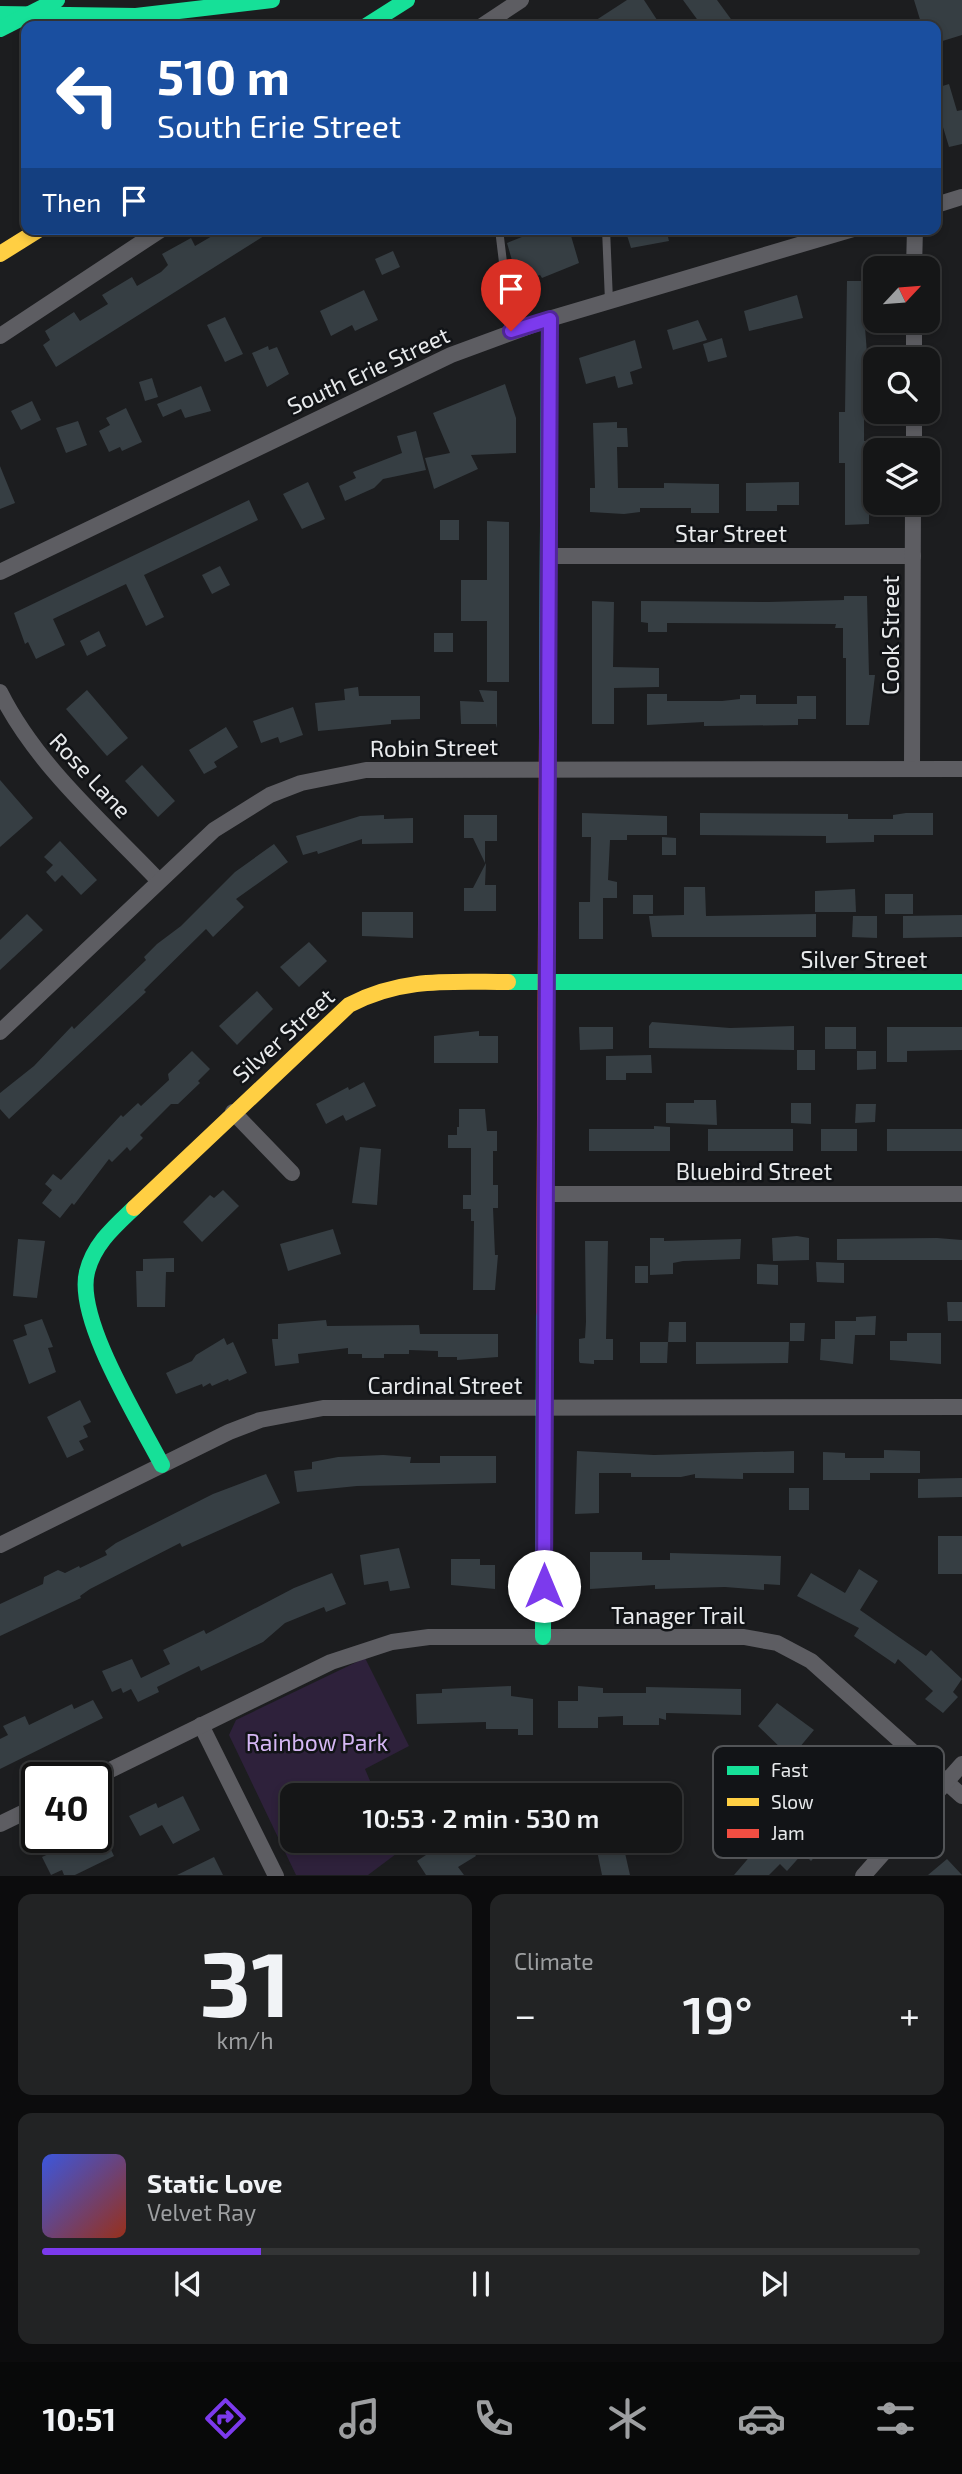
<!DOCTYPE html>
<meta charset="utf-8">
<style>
:root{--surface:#151617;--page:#222324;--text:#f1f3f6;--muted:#9d9fa1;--line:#343536;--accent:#7c3aed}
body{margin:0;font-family:"Exo 2",sans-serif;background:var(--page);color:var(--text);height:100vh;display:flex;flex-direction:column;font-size:26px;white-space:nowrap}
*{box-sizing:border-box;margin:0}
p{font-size:23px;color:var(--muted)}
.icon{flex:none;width:38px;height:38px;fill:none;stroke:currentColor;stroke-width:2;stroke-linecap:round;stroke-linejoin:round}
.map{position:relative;height:1876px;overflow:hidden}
.details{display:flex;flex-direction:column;gap:18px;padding:18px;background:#0c0c0d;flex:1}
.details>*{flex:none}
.guide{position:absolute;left:21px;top:21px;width:920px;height:214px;border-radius:14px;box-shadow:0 4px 10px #0003,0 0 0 2px var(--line);background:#1a4fa0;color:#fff;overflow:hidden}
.needle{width:46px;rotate:64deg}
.buttons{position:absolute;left:863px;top:256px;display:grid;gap:14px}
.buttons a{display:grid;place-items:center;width:77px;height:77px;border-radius:14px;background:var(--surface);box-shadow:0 4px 10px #0003,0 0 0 2px var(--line);font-size:35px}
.speed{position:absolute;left:21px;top:1762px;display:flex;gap:14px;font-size:35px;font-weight:700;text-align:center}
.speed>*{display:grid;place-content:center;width:91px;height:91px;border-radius:50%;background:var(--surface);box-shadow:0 4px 10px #0003,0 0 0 2px var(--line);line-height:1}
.speed .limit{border:4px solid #111;border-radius:10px;background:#fff;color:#111}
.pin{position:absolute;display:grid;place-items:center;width:60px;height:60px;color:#fff;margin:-72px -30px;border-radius:50% 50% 50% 0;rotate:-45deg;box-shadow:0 0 7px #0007}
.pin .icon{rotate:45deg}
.me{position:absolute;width:77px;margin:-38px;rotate:0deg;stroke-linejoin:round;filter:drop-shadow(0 0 5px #0008)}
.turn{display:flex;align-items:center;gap:24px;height:147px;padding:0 21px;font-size:32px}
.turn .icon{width:91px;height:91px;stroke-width:2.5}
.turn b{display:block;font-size:49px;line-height:60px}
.then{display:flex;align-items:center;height:66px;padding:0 21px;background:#0003;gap:14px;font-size:26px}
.big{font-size:52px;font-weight:600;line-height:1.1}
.details .widget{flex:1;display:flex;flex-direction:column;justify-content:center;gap:10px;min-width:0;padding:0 24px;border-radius:14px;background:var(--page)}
.details .dial{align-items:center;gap:0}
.dial b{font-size:91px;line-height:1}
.song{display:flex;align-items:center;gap:21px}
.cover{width:84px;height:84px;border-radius:10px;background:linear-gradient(135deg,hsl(230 70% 55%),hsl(10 70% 35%))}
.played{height:7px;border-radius:4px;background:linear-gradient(90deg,var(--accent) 25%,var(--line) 25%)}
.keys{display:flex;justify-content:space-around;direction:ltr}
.heat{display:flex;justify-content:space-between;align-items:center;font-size:38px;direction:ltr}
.details .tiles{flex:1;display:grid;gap:18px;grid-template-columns:1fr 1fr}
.widget:last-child{grid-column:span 2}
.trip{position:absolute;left:280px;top:1783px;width:402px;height:70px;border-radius:14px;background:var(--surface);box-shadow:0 4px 10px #0003,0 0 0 2px var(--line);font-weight:600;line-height:70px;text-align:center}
.tabs{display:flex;height:112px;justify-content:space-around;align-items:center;background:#080909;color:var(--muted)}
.tabs .icon{width:49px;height:49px}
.tabs .active{color:var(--accent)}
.tabs b{font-size:32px;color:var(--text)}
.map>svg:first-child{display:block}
.green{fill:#2e213b}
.building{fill:#363e43}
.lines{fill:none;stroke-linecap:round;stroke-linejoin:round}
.lane{stroke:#5d5d62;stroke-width:8}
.street{stroke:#5d5d62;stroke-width:16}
.fast{stroke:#16e098;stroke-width:16}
.slow{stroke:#ffcf43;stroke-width:16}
.jam{stroke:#f24e42;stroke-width:16}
.route-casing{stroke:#51269a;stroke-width:18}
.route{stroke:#7c3aed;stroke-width:12}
.labels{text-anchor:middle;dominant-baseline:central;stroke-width:5;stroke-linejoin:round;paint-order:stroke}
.street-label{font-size:23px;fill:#e8eaec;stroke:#121417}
.park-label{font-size:23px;fill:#d5b7f4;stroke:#121417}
.key{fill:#121417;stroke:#525457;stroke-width:2}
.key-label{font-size:19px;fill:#e8eaec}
</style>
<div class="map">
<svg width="962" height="1876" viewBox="0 0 962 1876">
<rect width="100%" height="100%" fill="#1c1d1f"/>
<!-- green -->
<path class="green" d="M365 1658 409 1746 365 1769 376 1795 292 1796V1841H396L400 1851 368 1875H296L229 1735 236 1720Z"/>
<!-- building -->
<g class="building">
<path d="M627 0H644L661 26H587Z"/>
<path d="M683 0H717L736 26H702Z"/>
<path d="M914 0H962V35L936 43V26H922Z"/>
<path d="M949 84 957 111 962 110V144L949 147 939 114H936V88Z"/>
<path d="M224 229H275L56 367 43 345 50 340 45 331 74 312 80 321 108 304 102 295 132 277 137 286 161 272 168 265 162 254 191 238 195 246Z"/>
<path d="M542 229H569L579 263 542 278 540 275 518 281 507 243Z"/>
<path d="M625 229H683V233L668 237 669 241 631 248Z"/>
<path d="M393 251 400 267 382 275 375 259Z"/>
<path d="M847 281H869L871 297V327H865L870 394H864V441H870L869 524 845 525V463H839V412H845Z"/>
<path d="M364 290 378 320 355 331 352 325 331 336 320 311Z"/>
<path d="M797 295 803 318 749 331 744 311Z"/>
<path d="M225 317 243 354 225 362 207 325Z"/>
<path d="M698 320 707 340 673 350 667 330Z"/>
<path d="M722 338 727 357 708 362 703 344Z"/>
<path d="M635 340 642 368 630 372 633 384 618 388 615 376 586 384 579 358Z"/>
<path d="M268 346 269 350 277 347 289 374 267 387 252 353Z"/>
<path d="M152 378 158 397 145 401 139 382Z"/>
<path d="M505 384 516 418V453L471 455 478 469 434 489 425 458 450 453 433 413Z"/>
<path d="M201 386 211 411 185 418 181 409 163 417 157 404Z"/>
<path d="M32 401 41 420 21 430 11 411Z"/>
<path d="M126 408 142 442 122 451 120 447 109 452 99 431 110 425 106 418Z"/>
<path d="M78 421 87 445 66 453 56 428Z"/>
<path d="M617 422V428H627L628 447H617L618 488H664V483L719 484V513H691V508H640V512L624 514 590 512V488H595L593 423Z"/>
<path d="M416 431 426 470 383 479 374 488 345 501 339 486 356 478 353 472 402 453 397 436Z"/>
<path d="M0 466 15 503 0 509Z"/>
<path d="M308 482 325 519 302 529 283 494Z"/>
<path d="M799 482V505H777V511H746V483Z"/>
<path d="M249 500 258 520 144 575 164 617 146 626 126 584 53 619 65 645 36 659 28 642 25 644 14 613Z"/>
<rect x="440" y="520" width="19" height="20"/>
<path d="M487 521 509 522V682H487V621H461V580H487Z"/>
<path d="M220 566 230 585 212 594 202 575Z"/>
<path d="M844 596H867L869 675H875L869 725H846V658H843V628H835L836 624 667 623V632H648V623L641 622V601L768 602 844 600Z"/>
<path d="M592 601 614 602 613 667 659 668V687L614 688V724H592Z"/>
<path d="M99 631 106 646 87 656 80 641Z"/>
<rect x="434" y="633" width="19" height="19"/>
<path d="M358 687 359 696H420V719L391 720V724L318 731 315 703 345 700 344 689Z"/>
<path d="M87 690 128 738 107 756 66 709Z"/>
<path d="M479 690 497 691V728L496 724H461L460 701 484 702Z"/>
<path d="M647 694H667V701H722L740 699V695H756V704H797V696H816V719H798V725L704 726V722L647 725Z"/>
<path d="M293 707 303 735 280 743 278 737 261 743 253 721Z"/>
<path d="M226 727 238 747 214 762 217 767 204 774 189 750Z"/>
<path d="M142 765 175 801 158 817 125 781Z"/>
<path d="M0 780 33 818 0 847Z"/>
<path d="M582 813 667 816V835H627V840H610L608 880 617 882V898H603V939H579V902H590L591 837H582Z"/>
<path d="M700 813 848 814V819H893V815L906 813H933V835H874V842L826 843V836L700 835Z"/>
<path d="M384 815V819L413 818V843L362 844V839L318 854 317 851 303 855 296 836 360 816Z"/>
<path d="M464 815H497V841H485V863L473 838H464Z"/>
<path d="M662 837 676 838V855H662Z"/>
<path d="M60 841 97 880 81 895 62 875 55 882 46 872 53 865 44 857Z"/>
<path d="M274 844 288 862 236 899 244 907 213 937 206 929 144 990 146 992 9 1119 0 1109V1093L34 1066 72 1026 74 1029 146 960 144 957 157 944 181 926 235 872Z"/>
<path d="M486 863 485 885H496V911H464V888H473Z"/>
<path d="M684 887H705L706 916 816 914V937H652L649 916 684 915Z"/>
<path d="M855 889 856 912H815V891Z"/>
<rect x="885" y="894" width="28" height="20"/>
<rect x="633" y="895" width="20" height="19"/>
<path d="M362 912H413V938L362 936Z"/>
<path d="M27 914 43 930 0 970V940Z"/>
<path d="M962 915V937L903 938V916Z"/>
<path d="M853 916H877V938L852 937Z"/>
<path d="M309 942 327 961 299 987 280 967Z"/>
<path d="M257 991 273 1009 237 1045 219 1026Z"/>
<path d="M652 1022 730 1028 794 1026V1050L649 1048V1026Z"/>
<path d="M579 1027H613V1049L580 1050Z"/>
<rect x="825" y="1027" width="31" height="22"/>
<path d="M887 1027H962V1050L907 1051V1062H887Z"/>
<path d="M479 1031V1036H498V1063H434V1036Z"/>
<rect x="797" y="1050" width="18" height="20"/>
<path d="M192 1051 210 1069 198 1081 200 1083 178 1104H171L140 1135 143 1138 130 1151 127 1147 112 1162 109 1159 74 1205 72 1203 60 1218 42 1203 52 1190 45 1184 53 1174 61 1180 121 1115 123 1117 138 1103 141 1106 169 1080 168 1074Z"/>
<path d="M857 1051H876V1069L857 1070Z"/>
<path d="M651 1055 652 1073H626V1080H606V1056Z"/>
<path d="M364 1082 376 1106 346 1121 343 1115 326 1124 316 1104 348 1087 349 1090Z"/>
<path d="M694 1100H716L717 1125 666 1123V1103H694Z"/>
<path d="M791 1103H811V1124L791 1123Z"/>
<path d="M856 1104H876L875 1122 855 1123Z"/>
<path d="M459 1109H485L487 1131H497V1151H493V1185H498V1208H493L495 1255H498L495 1290H473L474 1221H471V1209H463V1195H471V1148H448V1135H457V1127H459Z"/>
<path d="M654 1126 670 1127V1151H589V1129H654Z"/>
<rect x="708" y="1129" width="85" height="22"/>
<rect x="821" y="1129" width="36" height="22"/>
<rect x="887" y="1129" width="75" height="22"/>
<path d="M360 1147 381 1149 377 1205 352 1203Z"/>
<path d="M223 1190 239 1206 202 1242 183 1222 210 1195 214 1198Z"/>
<path d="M333 1229 341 1254 288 1271 280 1244Z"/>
<path d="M797 1236 809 1238V1260L773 1261 772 1238Z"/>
<path d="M650 1238H664V1241L741 1239 740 1259 683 1261 673 1263V1274L650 1275Z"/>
<path d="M937 1238 962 1240V1260H837V1239Z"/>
<path d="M18 1239 45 1241 37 1298 13 1296Z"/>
<path d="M585 1241H608L606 1339H613V1360H594V1364L580 1363 579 1361V1339L585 1338 586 1322Z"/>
<path d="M174 1258V1272H166L165 1307H137L136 1271H143V1259Z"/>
<path d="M816 1262 844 1263V1283L817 1282Z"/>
<path d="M757 1264 778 1265V1285L757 1284Z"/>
<rect x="635" y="1266" width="13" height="17"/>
<path d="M947 1302H962V1321H948Z"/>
<path d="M876 1316 875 1335H855L853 1364 820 1360 821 1339H835V1321H856V1317Z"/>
<path d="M42 1319 53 1347 48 1348 56 1372 29 1384 13 1340 27 1335 24 1325Z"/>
<path d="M326 1320 327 1326 419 1325 420 1334H498V1357L457 1360V1357H438V1351L409 1350V1354H384V1358H362V1354H348V1348L298 1354 299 1363 275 1366 272 1339H278V1324Z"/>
<path d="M669 1322H686V1342H668Z"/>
<path d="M790 1323H805L804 1341H790Z"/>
<path d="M907 1333H941V1364L890 1360V1341H907Z"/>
<path d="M224 1338 227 1345 233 1342 247 1373 229 1381 228 1379 212 1386 210 1383 203 1387 202 1384 176 1394 166 1373 192 1361 196 1355Z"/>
<path d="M640 1342H668L667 1363H640Z"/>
<path d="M696 1342H789L788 1363 696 1364Z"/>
<path d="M80 1400 91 1422 83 1426 88 1437 79 1441 84 1450 67 1458 47 1417Z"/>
<path d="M884 1450 920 1451V1473H870V1480H823V1452L845 1453V1458H884Z"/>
<path d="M577 1451 654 1455 794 1451V1473H743V1479L695 1478V1474L681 1477H631V1473H599V1513L575 1514Z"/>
<path d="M383 1455 411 1457 410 1463H440V1456H496V1483L357 1486 297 1492 294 1471 312 1469V1462L338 1457Z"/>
<path d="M266 1474 280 1503 182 1547 180 1543 90 1589 80 1596 81 1598 0 1636V1604L43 1584 44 1577 58 1570 65 1573 79 1566 80 1568 107 1555 105 1551 116 1543 213 1494Z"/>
<path d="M962 1478V1497L918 1498V1479Z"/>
<rect x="789" y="1488" width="20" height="22"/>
<rect x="938" y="1536" width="24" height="38"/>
<path d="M399 1548 410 1588 390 1591 388 1581 364 1585 360 1555Z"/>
<path d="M590 1552H642V1560H670V1553L781 1556 780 1585 764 1584V1590L725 1587 655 1589V1585L590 1589Z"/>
<path d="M451 1559H480V1565H495V1589L451 1585Z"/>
<path d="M859 1569 878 1581 860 1610 926 1656 931 1650 962 1679 953 1692 958 1697 943 1713 925 1699 933 1691 898 1659 895 1664 854 1636 859 1628 797 1596 811 1573 845 1593Z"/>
<path d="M332 1573 346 1604 326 1612 324 1607 285 1623 263 1642 201 1671 199 1666 157 1687 159 1692 138 1702 131 1689 123 1693 121 1688 112 1692 102 1671 132 1659 141 1678 170 1664 163 1650 204 1630 206 1634 294 1588Z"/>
<path d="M511 1686V1696L533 1699V1735H518V1729H486V1722L417 1724 416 1694 442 1693V1689Z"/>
<path d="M578 1686 603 1688V1693H646V1687L741 1689V1715L666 1713V1720L659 1718V1725H623V1716L598 1717V1728H558V1701H578Z"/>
<path d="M93 1700 103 1718 0 1769V1739L8 1735 3 1726 25 1716 29 1725 72 1704 74 1709Z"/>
<path d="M777 1703 814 1730 799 1748 796 1745 788 1755 758 1726Z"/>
<path d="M854 1765 875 1784 860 1801V1808L811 1861 803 1853 787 1871 780 1864 769 1875H734L789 1811 798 1819 804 1813 812 1820 836 1792 833 1789Z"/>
<path d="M183 1796 200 1830 173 1844 162 1825 140 1836 129 1816 156 1803 158 1808Z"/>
<path d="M103 1833 114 1856 75 1875H64L62 1870 51 1875 42 1857 83 1838H96Z"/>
<path d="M447 1841H467L476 1856 458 1867 464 1875H426L417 1861Z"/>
<path d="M595 1841H648L625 1853 630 1875H602Z"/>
<path d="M214 1857 223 1875H177Z"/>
<path d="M947 1859 962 1875H928Z"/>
</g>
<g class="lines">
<!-- lane -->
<g class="lane">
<path d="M499 229 505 279 524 327"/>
<path d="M606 229 609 301"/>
</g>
<!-- street -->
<g class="street">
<path d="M482 26 521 0"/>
<path d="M936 205 962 197"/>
<path d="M914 268 915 229"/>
<path d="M0 336 162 229"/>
<path d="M914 359V320"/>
<path d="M914 450V411"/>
<path d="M548 556H913"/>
<path d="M0 572 451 355 549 319 853 229"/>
<path d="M0 692C37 766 103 822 159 881"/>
<path d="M912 769 913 502"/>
<path d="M0 1032 214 830 270 795 301 783 366 770 962 769"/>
<path d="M233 1112 292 1173"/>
<path d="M545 1194H962"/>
<path d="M0 1545 229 1432 260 1420 323 1408 962 1407"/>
<path d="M201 1725 276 1876"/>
<path d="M94 1778 331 1662 392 1642 429 1637H744L777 1643 811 1661 962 1796"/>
<path d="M0 1824 37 1806"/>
<path d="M863 1876 962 1764"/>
</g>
<!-- fast -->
<g class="fast">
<path d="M0 14 136 16 272 0"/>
<path d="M366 26 407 0"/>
<path d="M0 29 57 0"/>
<path d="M547 730 549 319"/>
<path d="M508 982H962"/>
<path d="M134 1208C114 1227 94 1244 87 1272 75 1319 140 1422 162 1465"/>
<path d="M543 1637 544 1312"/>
</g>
<!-- slow -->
<g class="slow">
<path d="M0 254 40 229"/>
<path d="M134 1208 349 1005C402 977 450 982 508 982"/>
</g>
<!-- jam -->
<path class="jam" d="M544 1312 547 730"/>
</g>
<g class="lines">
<!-- route casing -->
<g class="route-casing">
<path id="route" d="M511 331 550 319 544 1586"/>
</g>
<!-- route -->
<use href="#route" class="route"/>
</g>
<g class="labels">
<!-- street labels -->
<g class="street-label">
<text transform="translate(368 370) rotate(-25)">South Erie Street</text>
<text x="731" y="533">Star Street</text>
<text transform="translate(890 635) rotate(-90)">Cook Street</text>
<text transform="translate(434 747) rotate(-1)">Robin Street</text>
<text transform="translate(91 775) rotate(47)">Rose Lane</text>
<text x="864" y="959">Silver Street</text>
<text transform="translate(283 1035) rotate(-42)">Silver Street</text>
<text x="754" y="1171">Bluebird Street</text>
<text x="445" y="1385">Cardinal Street</text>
<text x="678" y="1615">Tanager Trail</text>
</g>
<!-- park labels -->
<g class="park-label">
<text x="317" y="1742">Rainbow Park</text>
</g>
</g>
<!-- legend -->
<rect x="713" y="1746" width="231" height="112" rx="10" class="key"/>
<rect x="727" y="1766" width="32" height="9" fill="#16e098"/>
<rect x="727" y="1798" width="32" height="8" fill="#ffcf43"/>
<rect x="727" y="1829" width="32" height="9" fill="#f24e42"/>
<g class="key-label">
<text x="771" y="1777">Fast</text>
<text x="771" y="1809">Slow</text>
<text x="771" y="1840">Jam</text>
</g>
</svg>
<div class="buttons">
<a><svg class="needle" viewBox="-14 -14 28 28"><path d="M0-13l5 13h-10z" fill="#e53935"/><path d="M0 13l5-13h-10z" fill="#9d9fa1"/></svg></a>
<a><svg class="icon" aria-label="search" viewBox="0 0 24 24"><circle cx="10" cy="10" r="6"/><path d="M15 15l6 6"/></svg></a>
<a><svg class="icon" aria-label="layers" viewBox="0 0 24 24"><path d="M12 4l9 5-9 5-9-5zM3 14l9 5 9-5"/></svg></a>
</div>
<div class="speed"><div class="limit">40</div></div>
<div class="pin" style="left:511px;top:331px;background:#d93025"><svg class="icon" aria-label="arrive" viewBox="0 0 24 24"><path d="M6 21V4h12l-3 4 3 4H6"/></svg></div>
<svg class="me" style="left:544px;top:1586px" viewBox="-20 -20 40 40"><circle r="19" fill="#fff"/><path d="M0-13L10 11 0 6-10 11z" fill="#7c3aed"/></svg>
<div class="trip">10:53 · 2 min · 530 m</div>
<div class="guide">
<div class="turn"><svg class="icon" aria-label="left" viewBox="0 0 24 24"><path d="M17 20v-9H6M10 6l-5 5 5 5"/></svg><div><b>510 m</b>South Erie Street</div></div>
<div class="then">Then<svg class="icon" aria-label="arrive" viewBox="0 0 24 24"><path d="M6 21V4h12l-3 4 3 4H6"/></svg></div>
</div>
</div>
<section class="details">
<div class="tiles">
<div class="widget dial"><b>31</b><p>km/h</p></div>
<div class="widget"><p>Climate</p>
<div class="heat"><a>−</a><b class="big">19°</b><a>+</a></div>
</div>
<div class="widget">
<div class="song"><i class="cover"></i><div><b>Static Love</b><p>Velvet Ray</p></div></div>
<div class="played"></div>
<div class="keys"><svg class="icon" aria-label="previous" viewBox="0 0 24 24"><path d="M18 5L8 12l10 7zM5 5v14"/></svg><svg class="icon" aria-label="pause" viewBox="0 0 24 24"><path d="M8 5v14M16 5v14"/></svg><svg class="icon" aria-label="next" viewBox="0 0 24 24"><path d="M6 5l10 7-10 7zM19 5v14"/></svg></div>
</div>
</div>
</section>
<nav class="tabs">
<b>10:51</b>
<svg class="icon active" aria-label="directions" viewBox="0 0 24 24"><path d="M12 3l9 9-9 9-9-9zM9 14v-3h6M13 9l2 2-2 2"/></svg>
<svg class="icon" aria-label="music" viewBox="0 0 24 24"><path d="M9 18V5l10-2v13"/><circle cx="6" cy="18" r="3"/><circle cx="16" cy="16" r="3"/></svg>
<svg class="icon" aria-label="phone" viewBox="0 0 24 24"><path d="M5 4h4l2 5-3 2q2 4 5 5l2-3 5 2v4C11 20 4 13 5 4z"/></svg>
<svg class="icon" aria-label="climate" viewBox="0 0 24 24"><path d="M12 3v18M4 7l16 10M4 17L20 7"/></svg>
<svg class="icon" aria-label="car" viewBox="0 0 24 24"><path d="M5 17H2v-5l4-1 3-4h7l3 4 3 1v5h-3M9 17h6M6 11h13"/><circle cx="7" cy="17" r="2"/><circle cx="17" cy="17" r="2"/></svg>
<svg class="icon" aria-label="filters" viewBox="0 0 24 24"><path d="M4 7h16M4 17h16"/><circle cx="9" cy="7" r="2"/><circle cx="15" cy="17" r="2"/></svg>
</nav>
